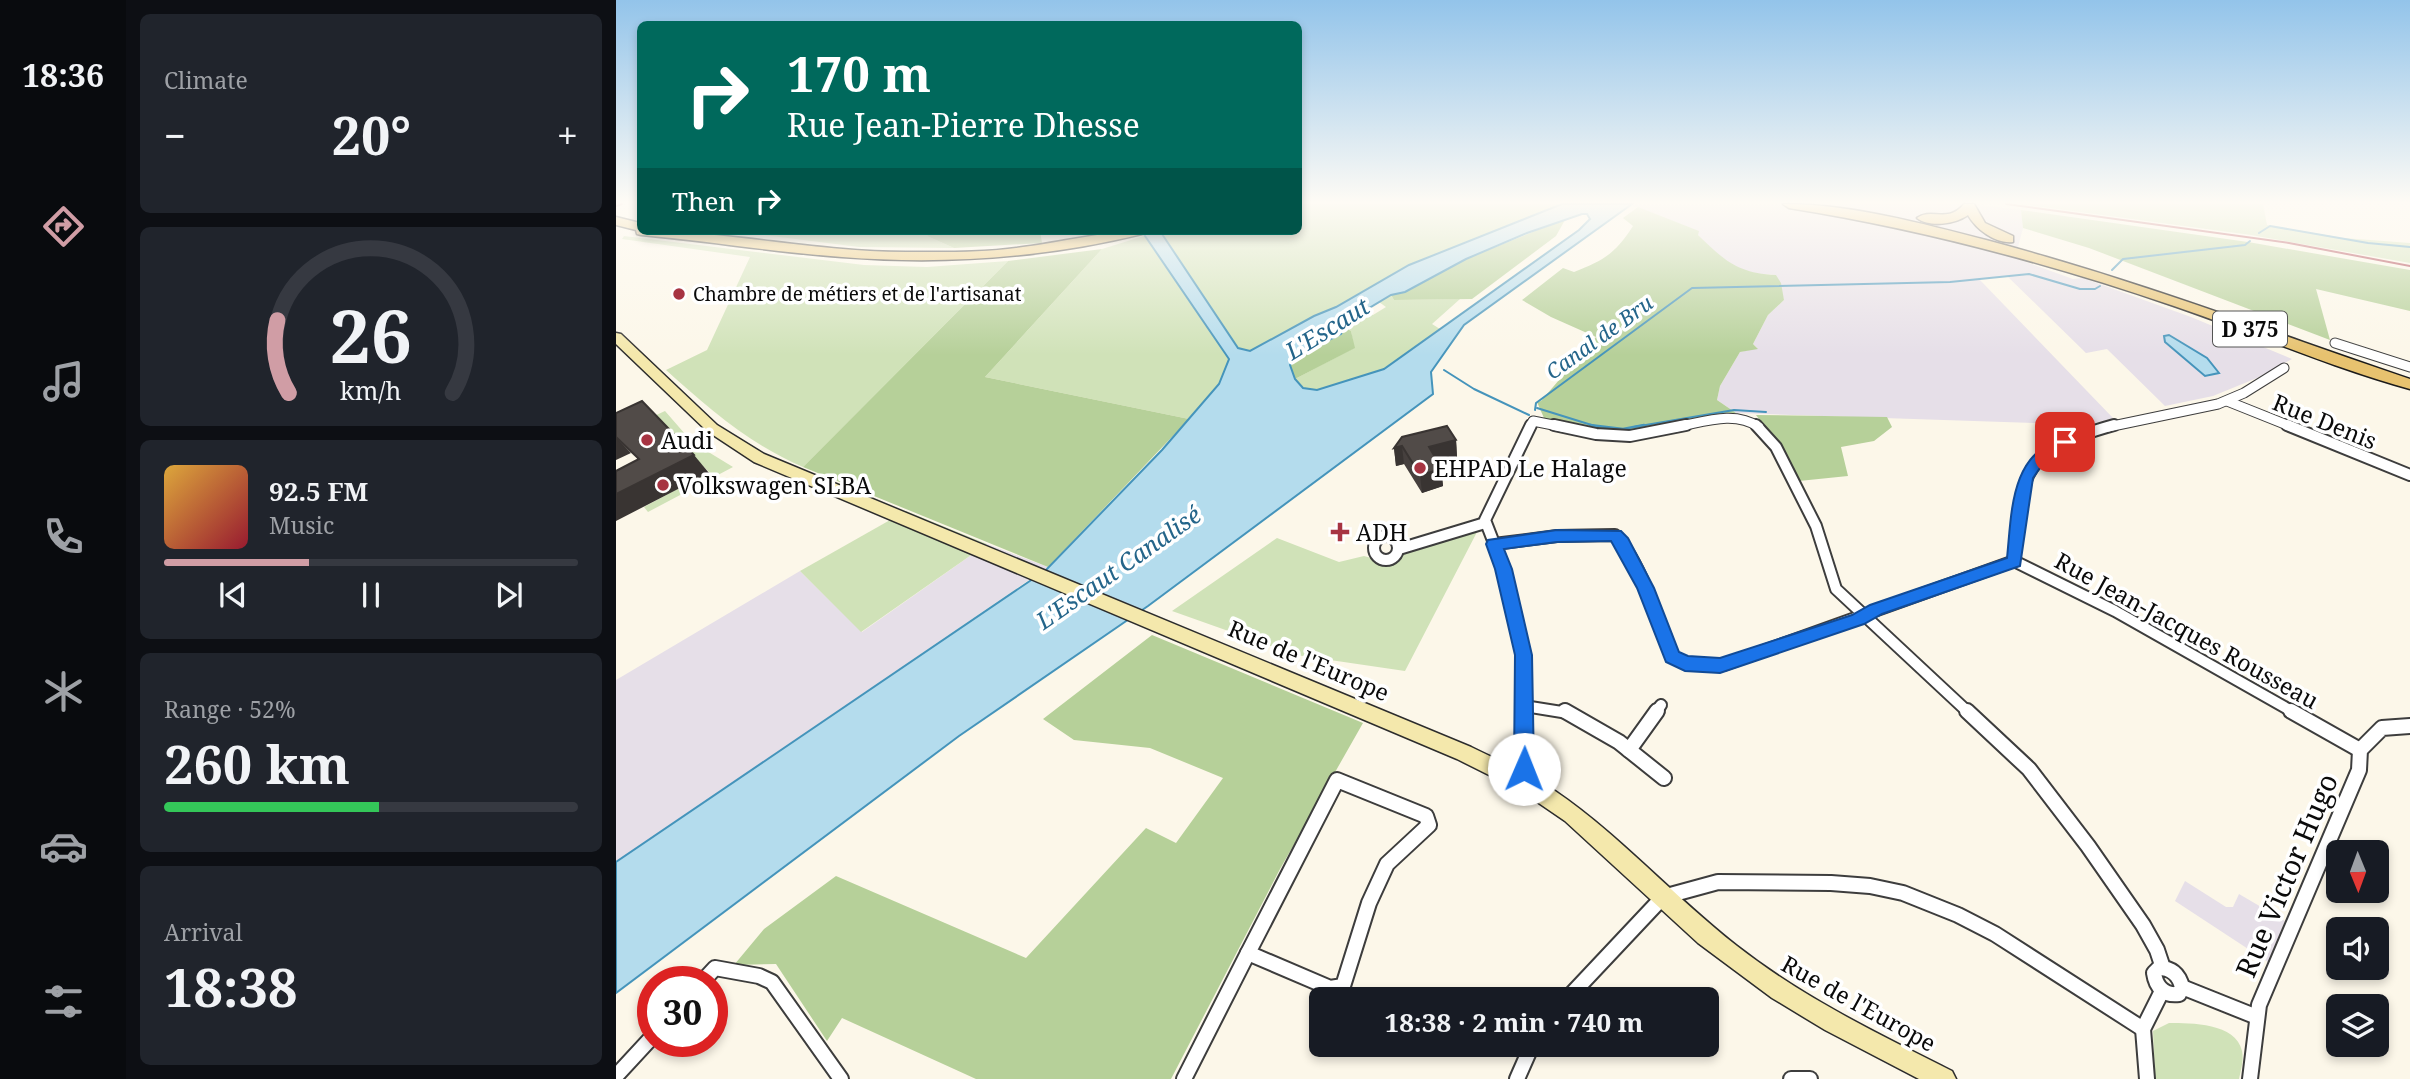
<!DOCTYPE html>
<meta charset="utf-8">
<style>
:root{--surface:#171b24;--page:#20242c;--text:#f1f3f6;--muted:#9ea1a6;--line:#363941;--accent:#d09da5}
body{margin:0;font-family:"Noto Serif",serif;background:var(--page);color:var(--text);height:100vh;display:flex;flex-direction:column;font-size:26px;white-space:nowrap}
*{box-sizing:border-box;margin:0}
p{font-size:23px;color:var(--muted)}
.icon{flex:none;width:38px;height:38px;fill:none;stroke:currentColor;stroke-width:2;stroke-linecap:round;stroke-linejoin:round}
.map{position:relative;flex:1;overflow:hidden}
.drawer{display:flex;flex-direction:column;gap:14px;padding:14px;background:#0d0f14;width:490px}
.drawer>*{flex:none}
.guide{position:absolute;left:21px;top:21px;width:665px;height:214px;border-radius:10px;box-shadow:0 4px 10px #0003;background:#00695c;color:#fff;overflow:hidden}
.needle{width:46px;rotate:179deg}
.fabs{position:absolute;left:1710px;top:840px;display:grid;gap:14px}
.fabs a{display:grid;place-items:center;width:63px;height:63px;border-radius:10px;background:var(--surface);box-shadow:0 4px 10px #0003;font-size:35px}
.speed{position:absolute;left:21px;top:966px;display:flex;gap:14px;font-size:35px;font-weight:700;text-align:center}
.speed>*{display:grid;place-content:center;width:91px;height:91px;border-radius:50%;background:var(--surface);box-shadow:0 4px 10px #0003;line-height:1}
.speed .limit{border:10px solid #d22;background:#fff;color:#111}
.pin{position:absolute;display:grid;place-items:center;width:60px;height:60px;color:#fff;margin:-30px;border-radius:14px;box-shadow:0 4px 10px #0006}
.me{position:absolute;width:77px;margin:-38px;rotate:1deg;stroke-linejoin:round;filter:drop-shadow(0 0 5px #0008)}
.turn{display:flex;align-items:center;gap:24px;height:147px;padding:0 35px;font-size:32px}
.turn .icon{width:91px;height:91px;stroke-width:2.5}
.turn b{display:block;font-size:49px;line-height:60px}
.then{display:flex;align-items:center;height:66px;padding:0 35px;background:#0003;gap:14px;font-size:26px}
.big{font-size:52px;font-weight:700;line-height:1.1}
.drawer .widget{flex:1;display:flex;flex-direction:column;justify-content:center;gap:10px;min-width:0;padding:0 24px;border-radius:10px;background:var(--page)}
.drawer .dial{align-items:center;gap:0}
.dial svg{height:182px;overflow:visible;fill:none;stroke:var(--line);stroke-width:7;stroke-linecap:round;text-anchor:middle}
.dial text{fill:var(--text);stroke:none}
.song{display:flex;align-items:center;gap:21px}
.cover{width:84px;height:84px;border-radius:10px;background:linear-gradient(135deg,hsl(40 70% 55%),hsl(350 70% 35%))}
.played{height:7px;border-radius:4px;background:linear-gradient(90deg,var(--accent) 35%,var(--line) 35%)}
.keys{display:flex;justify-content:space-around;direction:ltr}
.heat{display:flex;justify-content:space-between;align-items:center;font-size:38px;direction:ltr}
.charge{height:10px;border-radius:5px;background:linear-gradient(90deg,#34c759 52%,var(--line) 0)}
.trip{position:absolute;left:693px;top:987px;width:410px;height:70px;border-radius:10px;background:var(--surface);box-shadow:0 4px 10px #0003;font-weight:700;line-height:70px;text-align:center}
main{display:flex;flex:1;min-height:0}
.tab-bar{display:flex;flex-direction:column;width:126px;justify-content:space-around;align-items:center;background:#090b0e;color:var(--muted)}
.tab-bar .icon{width:49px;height:49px}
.tab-bar .selected{color:var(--accent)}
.tab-bar b{font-size:32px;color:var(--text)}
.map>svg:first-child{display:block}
.industrial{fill:#e6dfe8}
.green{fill:#d0e2b8}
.forest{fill:#b6d099}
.water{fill:#b4dced;stroke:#4594bb;stroke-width:2;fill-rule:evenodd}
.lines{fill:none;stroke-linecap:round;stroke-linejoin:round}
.stream-far1{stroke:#4594bb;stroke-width:2}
.stream{stroke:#4594bb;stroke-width:2.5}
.street-far2-casing{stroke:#3d3d3d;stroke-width:11}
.street-far1-casing{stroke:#3d3d3d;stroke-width:14}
.street-casing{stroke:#3d3d3d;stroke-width:18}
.secondary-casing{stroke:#2c2c2c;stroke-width:3}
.primary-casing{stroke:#1b1b1b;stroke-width:3}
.street-far2{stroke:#fff;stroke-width:9}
.street-far1{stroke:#fff;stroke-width:10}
.street{stroke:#fff;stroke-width:14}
.secondary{fill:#f4e8ac;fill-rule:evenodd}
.primary{fill:#e7c26f;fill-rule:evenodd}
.rail{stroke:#a73442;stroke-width:2}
.wall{fill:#46403e}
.shaded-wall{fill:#393432}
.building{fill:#514b48;stroke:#393432;stroke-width:2}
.route{fill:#1a73e8;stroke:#114b97;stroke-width:2}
.poi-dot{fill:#a73442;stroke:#fff;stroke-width:2.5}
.labels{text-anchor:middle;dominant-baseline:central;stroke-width:7;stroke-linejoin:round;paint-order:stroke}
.far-poi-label{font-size:19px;fill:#0a0a0a;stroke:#fff;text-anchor:start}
.shield{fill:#fff;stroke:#545454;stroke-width:2}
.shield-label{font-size:21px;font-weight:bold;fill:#0a0a0a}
.far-water-label{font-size:21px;font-style:italic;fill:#24658a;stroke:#fff}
.street-label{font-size:23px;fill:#0a0a0a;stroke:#fff}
.poi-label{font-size:23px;fill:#0a0a0a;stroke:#fff;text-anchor:start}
.water-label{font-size:24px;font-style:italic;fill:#24658a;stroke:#fff}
.near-street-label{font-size:28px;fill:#0a0a0a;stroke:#fff}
</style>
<main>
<nav class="tab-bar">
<b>18:36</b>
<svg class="icon selected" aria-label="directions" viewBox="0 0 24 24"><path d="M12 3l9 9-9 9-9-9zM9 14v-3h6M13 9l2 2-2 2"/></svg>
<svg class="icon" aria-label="music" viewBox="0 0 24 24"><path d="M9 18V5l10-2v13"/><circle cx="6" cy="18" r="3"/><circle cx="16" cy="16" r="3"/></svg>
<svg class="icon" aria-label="phone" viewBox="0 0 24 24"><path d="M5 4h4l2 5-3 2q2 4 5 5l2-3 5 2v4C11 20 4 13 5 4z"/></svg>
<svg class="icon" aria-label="climate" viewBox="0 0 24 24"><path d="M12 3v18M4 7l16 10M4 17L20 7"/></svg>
<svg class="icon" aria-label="car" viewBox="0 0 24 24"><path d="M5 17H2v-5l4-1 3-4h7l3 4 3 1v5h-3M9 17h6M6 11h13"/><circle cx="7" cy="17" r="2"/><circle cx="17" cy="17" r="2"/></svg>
<svg class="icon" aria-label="filters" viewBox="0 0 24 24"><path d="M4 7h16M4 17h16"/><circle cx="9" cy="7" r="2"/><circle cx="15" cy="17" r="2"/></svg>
</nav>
<section class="drawer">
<div class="widget"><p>Climate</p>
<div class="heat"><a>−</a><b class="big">20°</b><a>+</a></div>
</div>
<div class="widget dial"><svg viewBox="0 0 100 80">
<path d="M14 69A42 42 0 1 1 86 69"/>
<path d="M14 69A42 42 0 0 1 9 37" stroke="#d09da5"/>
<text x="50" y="56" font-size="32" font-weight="700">26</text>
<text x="50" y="72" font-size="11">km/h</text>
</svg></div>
<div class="widget">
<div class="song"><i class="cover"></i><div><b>92.5 FM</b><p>Music</p></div></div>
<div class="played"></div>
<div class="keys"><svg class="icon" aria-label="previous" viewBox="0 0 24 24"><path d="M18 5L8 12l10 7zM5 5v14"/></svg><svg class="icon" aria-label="pause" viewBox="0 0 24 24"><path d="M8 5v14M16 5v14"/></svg><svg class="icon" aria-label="next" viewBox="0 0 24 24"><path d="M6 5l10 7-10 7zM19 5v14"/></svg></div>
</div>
<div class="widget"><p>Range · 52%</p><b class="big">260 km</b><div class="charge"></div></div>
<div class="widget"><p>Arrival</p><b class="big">18:38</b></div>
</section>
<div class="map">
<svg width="1794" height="1079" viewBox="0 0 1794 1079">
<rect width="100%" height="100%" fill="#fcf7e9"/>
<!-- industrial -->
<g class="industrial">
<path d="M1357 204 1405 210 1407 228 1399 258 1457 279 1467 278 1575 317 1676 359 1641 378 1597 396 1549 406 1491 349 1470 353 1391 276 1363 279 1497 418 1454 430 1448 424 1120 413 1101 400 1104 386 1124 352 1141 348 1137 344 1152 315 1168 300 1160 275 1134 273 1122 268 1104 257 1082 235V231L1015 205Z"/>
<path d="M371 544 432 567 0 862V680L184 571 246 632Z"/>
<path d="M1569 881 1610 907H1617L1623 894 1669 921 1652 962 1559 901Z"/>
</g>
<!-- green -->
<g class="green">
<path d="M683 204H946L793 265 720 307 698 316 634 351 622 348 544 231H682Z"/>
<path d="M1405 204H1647L1651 225 1728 238 1794 243V263L1635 235Z"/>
<path d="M116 231H316L311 236 338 248 243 247Z"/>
<path d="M8 236 248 265 311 267 392 261 187 467C135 445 92 408 50 370L91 350 134 257 6 239Z"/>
<path d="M528 236 613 359 603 384 573 419 369 377 486 249Z"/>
<path d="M775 295 778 300 844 299 816 324 824 329 768 369 751 376 701 390 687 389 679 379 738 348 735 331 728 327 748 311 757 315 770 307 763 302Z"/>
<path d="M49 411 76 442 117 467 32 512 28 507 93 472 68 447 23 466 25 422Z"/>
<path d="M290 511 371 544 245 632 184 571Z"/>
<path d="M861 532 789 671 680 655 556 611 661 538 723 562 748 556 766 561Z"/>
<path d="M1553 1023C1575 1023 1620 1023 1626 1051 1628 1060 1625 1070 1623 1079H1539L1537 1031Z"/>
</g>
<!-- forest -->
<g class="forest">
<path d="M1022 207 1083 231 1082 235C1109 261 1121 273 1160 275L1165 283 1168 300 1152 315 1137 344 1142 349 1124 352 1104 386 1101 400 1120 413 1006 431 976 430 928 418 921 402 925 401 980 337 935 317 906 300 947 268 958 272C988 260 999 254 1017 226L1007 218Z"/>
<path d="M1405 210 1632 242 1794 270V311L1700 289 1714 340 1473 248 1407 228Z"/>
<path d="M946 220H949L940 236 856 299 778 300 775 295 789 292 850 259Z"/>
<path d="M316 231H424L426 243 338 248 311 236Z"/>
<path d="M486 249 369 377 573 419 432 567 187 467 392 261Z"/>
<path d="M728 327 735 331 739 348 679 379 674 365 682 355 725 335Z"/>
<path d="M1140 415 1271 417 1276 427 1258 441 1225 447 1232 476 1183 481 1166 449Z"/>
<path d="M536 635 747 723 664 869 555 1079H360L226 1018 211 1041 160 964 118 965 148 929 220 876 410 958 530 828 560 843 607 778 534 748 458 740 427 719Z"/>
</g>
<!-- water -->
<g class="water">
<path d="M946 204H1016L848 325 815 372 817 394 532 606 343 736 0 993V862L430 570 546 450 603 384 613 359 527 233 544 231 622 348 634 351 698 316 720 307 793 265ZM966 214H971L974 219 963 230 768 369 701 390 687 388 679 379 674 365 682 355 725 334 730 322 775 295 789 292 850 259 911 233Z"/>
<path d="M1553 335 1591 358 1603 373 1589 376 1549 342 1548 336Z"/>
</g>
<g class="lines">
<!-- stream-far1 -->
<g class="stream-far1">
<path d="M1643 233 1654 226 1752 243 1794 247"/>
<path d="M1496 270 1507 259 1629 245 1634 241"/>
<path d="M828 370 858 389 913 415"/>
<path d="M921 408 982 427"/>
<path d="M919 410 920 403 1076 288 1334 282 1413 274 1464 289H1479L1484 286"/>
<path d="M1018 427 1118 410 1150 412"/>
</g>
<!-- stream -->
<path class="stream" d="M974 425 1007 429 1028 425"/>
<!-- street-far2 casing -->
<g class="street-far2-casing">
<g id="street-far2">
<path d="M1719 343 1794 367"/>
<path d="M1611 401 1676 427"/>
<path d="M914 427 917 421 947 427"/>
<path d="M1060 427C1088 422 1118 410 1143 427"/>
<path d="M1492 427 1602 404 1628 393 1668 368"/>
</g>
</g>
<!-- street-far1 casing -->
<g class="street-far1-casing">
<g id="street-far1">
<path d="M938 425 980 434 1014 436 1070 425"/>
<path d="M1140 425 1160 447 1200 526 1220 589 1353 713"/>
<path d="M1671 425 1794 475"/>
<circle cx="770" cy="548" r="12"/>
<path d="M878 544 941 536 999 535C1024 560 1043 623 1057 657L1072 664 1108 665 1398 561 1499 611 1679 713"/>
<path d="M783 549 869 523"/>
<path d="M1398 561C1405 471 1405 451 1498 425"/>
<path d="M908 706 952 713"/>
<path d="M908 713 907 650 888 569 869 520 915 425"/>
<path d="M1039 713 1045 705"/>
</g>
</g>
<!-- street casing -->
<g class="street-casing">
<g id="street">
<path d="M949 711 1003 742 1048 778"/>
<path d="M1351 711 1413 769 1472 846 1527 925 1541 950 1547 968"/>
<path d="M1675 711 1744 750"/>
<path d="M1013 750 1041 711"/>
<path d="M721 780 810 816 813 825 771 864 753 903 727 986 714 988 632 953Z"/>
<path d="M903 780 909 765 908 711"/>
<path d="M1543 968C1556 968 1563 975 1566 987L1563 994C1548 996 1540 987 1538 973Z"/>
<path d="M86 982 99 968 143 976 156 982 225 1079"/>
<path d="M1566 987 1641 1017"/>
<path d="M951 999 1047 897 1102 882 1215 883 1254 886 1287 893 1342 915 1379 934 1527 1029"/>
<path d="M0 1076 37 1036"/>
<path d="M568 1079 632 953"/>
<path d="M901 1079 916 1045"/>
<path d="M1175 1079H1194"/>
<path d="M1531 1079 1527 1029 1546 991"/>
<path d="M1634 1079 1643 1005 1743 770 1744 750 1766 728 1794 726"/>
</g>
</g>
<!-- secondary casing -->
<g class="secondary-casing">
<path id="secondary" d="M0 333 5 334 101 425 148 454 855 747C883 761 913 773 939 791 1005 836 1058 897 1121 946 1186 997 1262 1034 1336 1071L1340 1079H1303L1209 1030 1156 998 1082 943 949 821 905 791 841 759 138 462 91 431 0 344Z"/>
</g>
<!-- primary casing -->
<g class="primary-casing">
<g id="primary">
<path d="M1167 204C1235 204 1304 223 1370 240 1514 278 1653 331 1794 379V389C1714 367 1637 333 1558 306 1432 263 1305 229 1173 208Z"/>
<path d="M1348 204H1358L1369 223 1397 236V242C1379 244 1360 229 1352 215 1339 224 1314 228 1301 218 1315 207 1332 224 1348 204Z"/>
<path d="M0 217 24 223V231C113 231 201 252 290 252 329 252 368 253 407 247 447 242 488 231 528 231L526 234C428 258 327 265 226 257 158 252 92 241 25 235L21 234 20 230 0 225Z"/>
</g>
</g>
<!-- street-far2 -->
<use href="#street-far2" class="street-far2"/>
<!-- street-far1 -->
<use href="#street-far1" class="street-far1"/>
<!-- street -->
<use href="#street" class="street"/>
<!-- secondary -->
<use href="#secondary" class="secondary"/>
<!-- primary -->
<use href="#primary" class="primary"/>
<!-- rail -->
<g class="rail">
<path d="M1390 204 1673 243 1794 266"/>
<path d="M0 206 6 204"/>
</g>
</g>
<!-- wall -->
<path class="wall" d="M840 440 841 457 822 463 827 486 806 493 788 464 780 466 778 448Z"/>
<!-- shaded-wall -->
<g class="shaded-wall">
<path d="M0 437 15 453 0 460Z"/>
<path d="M840 440 841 457 815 465 813 447Z"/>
<path d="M786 446 788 464 780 466 778 448Z"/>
<path d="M78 455 93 473 0 521V494Z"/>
<path d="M826 469 827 486 806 493 804 475Z"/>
</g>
<!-- building -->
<g class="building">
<path d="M26 401 78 455 0 494V471L23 459 0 437V413Z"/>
<path d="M831 426 840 440 813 447 826 469 804 475 786 446 778 448 786 437Z"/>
</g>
<!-- sky -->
<linearGradient id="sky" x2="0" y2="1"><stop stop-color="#93c4ea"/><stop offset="0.57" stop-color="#fefbf5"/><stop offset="1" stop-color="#fefbf5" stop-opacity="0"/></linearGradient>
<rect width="1794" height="355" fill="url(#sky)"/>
<!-- route -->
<path class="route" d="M1449 437 1454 438 1457 442 1454 445 1430 459 1417 478 1404 566 1266 614 1248 624 1104 673 1069 671 1050 662 1021 588 995 541 941 542 888 549 896 569 916 655 918 769 915 776 908 778 901 776 898 769 899 655 879 569 870 544 872 540 941 530 1005 531 1012 538 1038 588 1063 652 1072 656 1104 658 1236 615 1254 605 1391 558C1396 510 1394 453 1449 437Z"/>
<!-- markers -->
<g class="poi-dot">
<circle cx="63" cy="294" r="7"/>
<circle cx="31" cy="440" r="7"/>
<circle cx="804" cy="468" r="7"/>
<circle cx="47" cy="485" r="7"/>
<path d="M720.5 521.5h7v7h7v7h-7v7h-7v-7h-7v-7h7z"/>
</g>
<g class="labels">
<!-- far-poi labels -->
<g class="far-poi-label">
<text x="77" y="294">Chambre de métiers et de l'artisanat</text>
</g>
<!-- shield labels -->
<rect class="shield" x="1597" y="311.5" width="74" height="35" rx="5"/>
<g class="shield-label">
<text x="1634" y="329">D 375</text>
</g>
<!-- far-water labels -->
<g class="far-water-label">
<text transform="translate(983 337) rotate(-36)">Canal de Bru</text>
</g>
<!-- street labels -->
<g class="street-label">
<text transform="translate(1709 421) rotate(22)">Rue Denis</text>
<text transform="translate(1571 630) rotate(29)">Rue Jean-Jacques Rousseau</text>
<text transform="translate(693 660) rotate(23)">Rue de l'Europe</text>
<text transform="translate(1243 1003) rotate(29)">Rue de l'Europe</text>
</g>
<!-- poi labels -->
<g class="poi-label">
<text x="45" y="440">Audi</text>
<text x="818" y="468">EHPAD Le Halage</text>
<text x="61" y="485">Volkswagen SLBA</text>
<text x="740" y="532">ADH</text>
</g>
<!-- water labels -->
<g class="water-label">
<text transform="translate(711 328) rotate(-32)">L'Escaut</text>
<text transform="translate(502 567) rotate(-35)">L'Escaut Canalisé</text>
</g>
<!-- near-street labels -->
<g class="near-street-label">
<text transform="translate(1670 875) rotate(-67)">Rue Victor Hugo</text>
</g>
</g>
</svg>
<div class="fabs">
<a><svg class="needle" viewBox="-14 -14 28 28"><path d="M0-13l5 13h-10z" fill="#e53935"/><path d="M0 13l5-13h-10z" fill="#9ea1a6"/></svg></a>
<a><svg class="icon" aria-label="sound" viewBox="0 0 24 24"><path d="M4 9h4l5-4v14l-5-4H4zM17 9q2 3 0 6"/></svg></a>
<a><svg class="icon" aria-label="layers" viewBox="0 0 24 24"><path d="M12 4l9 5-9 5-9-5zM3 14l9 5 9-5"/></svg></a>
</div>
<div class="speed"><div class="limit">30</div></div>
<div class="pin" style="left:1449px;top:442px;background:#d93025"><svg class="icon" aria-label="arrive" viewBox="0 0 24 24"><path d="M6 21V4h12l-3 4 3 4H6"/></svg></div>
<svg class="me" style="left:908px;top:769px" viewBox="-20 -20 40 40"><circle r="19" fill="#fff"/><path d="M0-13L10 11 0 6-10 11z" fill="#1a73e8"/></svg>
<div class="trip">18:38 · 2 min · 740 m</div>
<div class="guide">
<div class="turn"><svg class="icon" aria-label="right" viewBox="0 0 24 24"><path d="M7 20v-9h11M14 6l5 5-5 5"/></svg><div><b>170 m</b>Rue Jean-Pierre Dhesse</div></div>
<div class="then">Then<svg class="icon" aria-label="right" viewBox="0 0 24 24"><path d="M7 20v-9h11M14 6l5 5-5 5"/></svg></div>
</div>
</div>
</main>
